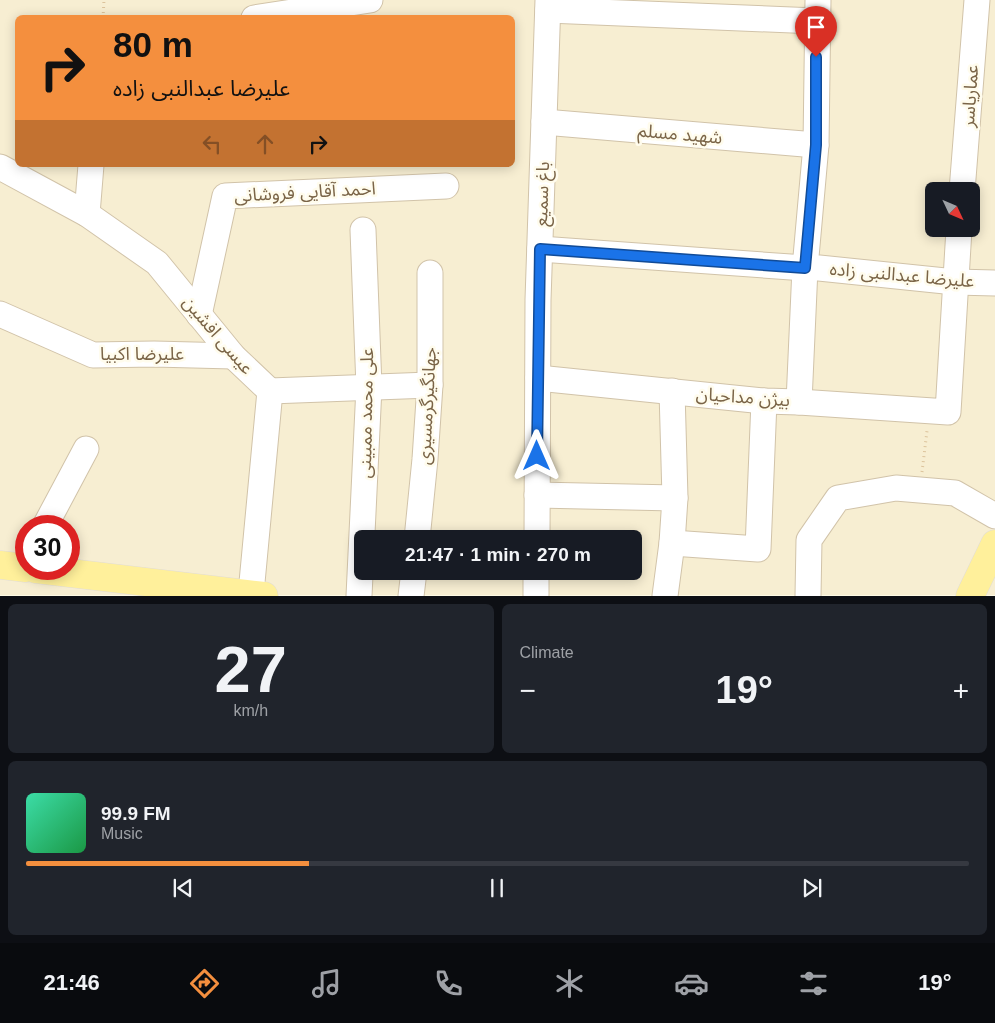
<!DOCTYPE html>
<meta charset="utf-8">
<style>
:root{--surface:#171b24;--page:#20242c;--text:#f1f3f6;--muted:#9ea1a6;--line:#363941;--accent:#f48f3e}
body{margin:0;font-family:Arial,"Noto Sans Arabic",sans-serif;background:var(--page);color:var(--text);height:100vh;display:flex;flex-direction:column;font-size:19px;white-space:nowrap}
*{box-sizing:border-box;margin:0}
p{font-size:16px;color:var(--muted)}
.icon{flex:none;width:28px;height:28px;fill:none;stroke:currentColor;stroke-width:2;stroke-linecap:round;stroke-linejoin:round}
.map{position:relative;height:596px;overflow:hidden}
.sheet{display:flex;flex-direction:column;gap:8px;padding:8px;background:#0d0f14;flex:1}
.sheet>*{flex:none}
.top-card{position:absolute;left:15px;top:15px;width:500px;height:152px;border-radius:8px;box-shadow:0 2px 12px #0003;background:#f48f3e;color:#111;overflow:hidden}
.needle{width:32px;rotate:134deg}
.fabs{position:absolute;left:925px;top:182px;display:grid;gap:10px}
.fabs a{display:grid;place-items:center;width:55px;height:55px;border-radius:8px;background:var(--surface);box-shadow:0 2px 12px #0003;font-size:25px}
.speed{position:absolute;left:15px;top:515px;display:flex;gap:10px;font-size:25px;font-weight:700;text-align:center}
.speed>*{display:grid;place-content:center;width:65px;height:65px;border-radius:50%;background:var(--surface);box-shadow:0 2px 12px #0003;line-height:1}
.speed .limit{border:8px solid #d22;background:#fff;color:#111}
.pin{position:absolute;display:grid;place-items:center;width:42px;height:42px;color:#fff;margin:-51px -21px;border-radius:50% 50% 50% 0;rotate:-45deg;box-shadow:0 0 5px #0007}
.pin .icon{rotate:45deg}
.me{position:absolute;width:55px;margin:-28px;rotate:0deg;stroke-linejoin:round;filter:drop-shadow(0 0 4px #0008)}
.turn{display:flex;align-items:center;gap:18px;height:105px;padding:0 15px;font-size:22px}
.turn .icon{width:65px;height:65px;stroke-width:2.5}
.turn b{display:block;font-size:35px;line-height:42px}
.lanes{display:flex;align-items:center;height:48px;padding:0 15px;background:#0003;justify-content:center;gap:25px;direction:ltr}
.lanes .off{opacity:.35}
.big{font-size:38px;font-weight:700;line-height:1.1}
.sheet .widget{flex:1;display:flex;flex-direction:column;justify-content:center;gap:8px;min-width:0;padding:0 18px;border-radius:8px;background:var(--page)}
.sheet .dial{align-items:center;gap:0}
.dial b{font-size:65px;line-height:1}
.song{display:flex;align-items:center;gap:15px}
.cover{width:60px;height:60px;border-radius:8px;background:linear-gradient(135deg,hsl(160 70% 55%),hsl(140 70% 35%))}
.played{height:5px;border-radius:2px;background:linear-gradient(90deg,var(--accent) 30%,var(--line) 30%)}
.keys{display:flex;justify-content:space-around;direction:ltr}
.heat{display:flex;justify-content:space-between;align-items:center;font-size:28px;direction:ltr}
.sheet .tiles{flex:1;display:grid;gap:8px;grid-template-columns:1fr 1fr}
.widget:last-child{grid-column:span 2}
.trip{position:absolute;left:354px;top:530px;width:288px;height:50px;border-radius:8px;background:var(--surface);box-shadow:0 2px 12px #0003;font-weight:700;line-height:50px;text-align:center}
.dock{display:flex;height:80px;justify-content:space-around;align-items:center;background:#090b0e;color:var(--muted)}
.dock .icon{width:35px;height:35px}
.dock .active{color:var(--accent)}
.dock b{font-size:22px;color:var(--text)}
.map>svg:first-child{display:block}
.residential{fill:#f7eed2;fill-rule:evenodd}
.lines{fill:none;stroke-linecap:round;stroke-linejoin:round}
.minor-casing{stroke:#d1c3a9;stroke-width:27}
.major-casing{stroke:#e2ddd7;stroke-width:29}
.path{stroke:#dcc39c;stroke-width:3;stroke-dasharray:1 4;stroke-linecap:butt}
.minor{stroke:#fff;stroke-width:25}
.major{stroke:#fff09b;stroke-width:28}
.route-casing{stroke:#114b97;stroke-width:12}
.route{stroke:#1a73e8;stroke-width:9}
.labels{text-anchor:middle;dominant-baseline:central;stroke-width:5;stroke-linejoin:round;paint-order:stroke}
.street-label{font-size:18px;fill:#7a6447;stroke:#fffced}
</style>
<div class="map">
<svg width="995" height="596" viewBox="0 0 995 596">
<rect width="100%" height="100%" fill="#fefae4"/>
<!-- residential -->
<path class="residential" d="M0 0H995V595H0ZM18 18H512V165H18ZM934 191H971V229H934ZM26 526H69V569H26ZM362 539H632V571H362Z"/>
<g class="lines">
<!-- minor casing -->
<g class="minor-casing">
<g id="minor">
<path d="M548 10 816 21"/>
<path d="M254 18 370 0"/>
<path d="M544 122 816 145"/>
<path d="M0 167 87 214 157 263 233 356 270 391 251 593"/>
<path d="M962 191 977 0"/>
<path d="M87 214 91 165"/>
<path d="M540 249 805 268H819L955 282 995 283"/>
<path d="M0 314 93 355 154 354 233 356"/>
<path d="M199 315 225 196 446 186"/>
<path d="M538 378 764 401 799 402 948 412 959 229"/>
<path d="M270 391 430 385"/>
<path d="M799 402 805 268 816 145 818 0"/>
<path d="M537 495 675 498"/>
<path d="M45 526 86 449"/>
<path d="M417 539 425 459 430 385V273"/>
<path d="M537 539 538 300 548 0"/>
<path d="M672 543 758 549 764 401"/>
<path d="M359 596 369 387 363 230"/>
<path d="M411 596 414 571"/>
<path d="M536 596V571"/>
<path d="M665 596 672 543 675 498 672 391"/>
<path d="M808 596 809 540 838 498 896 488 955 493 995 516"/>
</g>
</g>
<!-- major casing -->
<g class="major-casing">
<g id="major">
<path d="M0 565 26 568"/>
<path d="M36 569 264 596"/>
<path d="M970 596 995 544"/>
</g>
</g>
<!-- path -->
<g class="path">
<path d="M103 18 104 0"/>
<path d="M922 472 927 431"/>
</g>
<!-- minor -->
<use href="#minor" class="minor"/>
<!-- major -->
<use href="#major" class="major"/>
</g>
<g class="lines">
<!-- route casing -->
<g class="route-casing">
<path id="route" d="M537 456 540 249 805 268 816 145V57"/>
</g>
<!-- route -->
<use href="#route" class="route"/>
</g>
<g class="labels">
<!-- street labels -->
<g class="street-label">
<text transform="translate(970 96) rotate(-86)">عماریاسر</text>
<text transform="translate(680 134) rotate(5)">شهید مسلم</text>
<text transform="translate(305 192) rotate(-3)">احمد آقایی فروشانی</text>
<text transform="translate(542 194) rotate(-88)">باغ سمیع</text>
<text transform="translate(902 275) rotate(5)">علیرضا عبدالنبی زاده</text>
<text transform="translate(218 335) rotate(49)">عیسی افشین</text>
<text x="142" y="354">علیرضا اکبیا</text>
<text transform="translate(743 397) rotate(4)">بیژن مداحیان</text>
<text transform="translate(427 406) rotate(-87)">جهانگیرگرمسیری</text>
<text transform="translate(366 413) rotate(-89)">علی محمد ممبینی</text>
</g>
</g>
</svg>
<div class="fabs">
<a><svg class="needle" viewBox="-14 -14 28 28"><path d="M0-13l5 13h-10z" fill="#e53935"/><path d="M0 13l5-13h-10z" fill="#9ea1a6"/></svg></a>
</div>
<div class="speed"><div class="limit">30</div></div>
<div class="pin" style="left:816px;top:57px;background:#d93025"><svg class="icon" aria-label="arrive" viewBox="0 0 24 24"><path d="M6 21V4h12l-3 4 3 4H6"/></svg></div>
<svg class="me" style="left:537px;top:456px" viewBox="-20 -20 40 40"><path d="M0-17L14 15 0 8-14 15z" fill="#1a73e8" stroke="#fff" stroke-width="4"/></svg>
<div class="trip">21:47 · 1 min · 270 m</div>
<div class="top-card">
<div class="turn"><svg class="icon" aria-label="right" viewBox="0 0 24 24"><path d="M7 20v-9h11M14 6l5 5-5 5"/></svg><div><b>80 m</b>علیرضا عبدالنبی زاده</div></div>
<div class="lanes"><svg class="icon off" aria-label="left" viewBox="0 0 24 24"><path d="M17 20v-9H6M10 6l-5 5 5 5"/></svg><svg class="icon off" aria-label="ahead" viewBox="0 0 24 24"><path d="M12 20V5M6 11l6-6 6 6"/></svg><svg class="icon" aria-label="right" viewBox="0 0 24 24"><path d="M7 20v-9h11M14 6l5 5-5 5"/></svg></div>
</div>
</div>
<section class="sheet">
<div class="tiles">
<div class="widget dial"><b>27</b><p>km/h</p></div>
<div class="widget"><p>Climate</p>
<div class="heat"><a>−</a><b class="big">19°</b><a>+</a></div>
</div>
<div class="widget">
<div class="song"><i class="cover"></i><div><b>99.9 FM</b><p>Music</p></div></div>
<div class="played"></div>
<div class="keys"><svg class="icon" aria-label="previous" viewBox="0 0 24 24"><path d="M18 5L8 12l10 7zM5 5v14"/></svg><svg class="icon" aria-label="pause" viewBox="0 0 24 24"><path d="M8 5v14M16 5v14"/></svg><svg class="icon" aria-label="next" viewBox="0 0 24 24"><path d="M6 5l10 7-10 7zM19 5v14"/></svg></div>
</div>
</div>
</section>
<nav class="dock">
<b>21:46</b>
<svg class="icon active" aria-label="directions" viewBox="0 0 24 24"><path d="M12 3l9 9-9 9-9-9zM9 14v-3h6M13 9l2 2-2 2"/></svg>
<svg class="icon" aria-label="music" viewBox="0 0 24 24"><path d="M9 18V5l10-2v13"/><circle cx="6" cy="18" r="3"/><circle cx="16" cy="16" r="3"/></svg>
<svg class="icon" aria-label="phone" viewBox="0 0 24 24"><path d="M5 4h4l2 5-3 2q2 4 5 5l2-3 5 2v4C11 20 4 13 5 4z"/></svg>
<svg class="icon" aria-label="climate" viewBox="0 0 24 24"><path d="M12 3v18M4 7l16 10M4 17L20 7"/></svg>
<svg class="icon" aria-label="car" viewBox="0 0 24 24"><path d="M5 17H2v-5l4-1 3-4h7l3 4 3 1v5h-3M9 17h6M6 11h13"/><circle cx="7" cy="17" r="2"/><circle cx="17" cy="17" r="2"/></svg>
<svg class="icon" aria-label="filters" viewBox="0 0 24 24"><path d="M4 7h16M4 17h16"/><circle cx="9" cy="7" r="2"/><circle cx="15" cy="17" r="2"/></svg>
<b>19°</b>
</nav>
